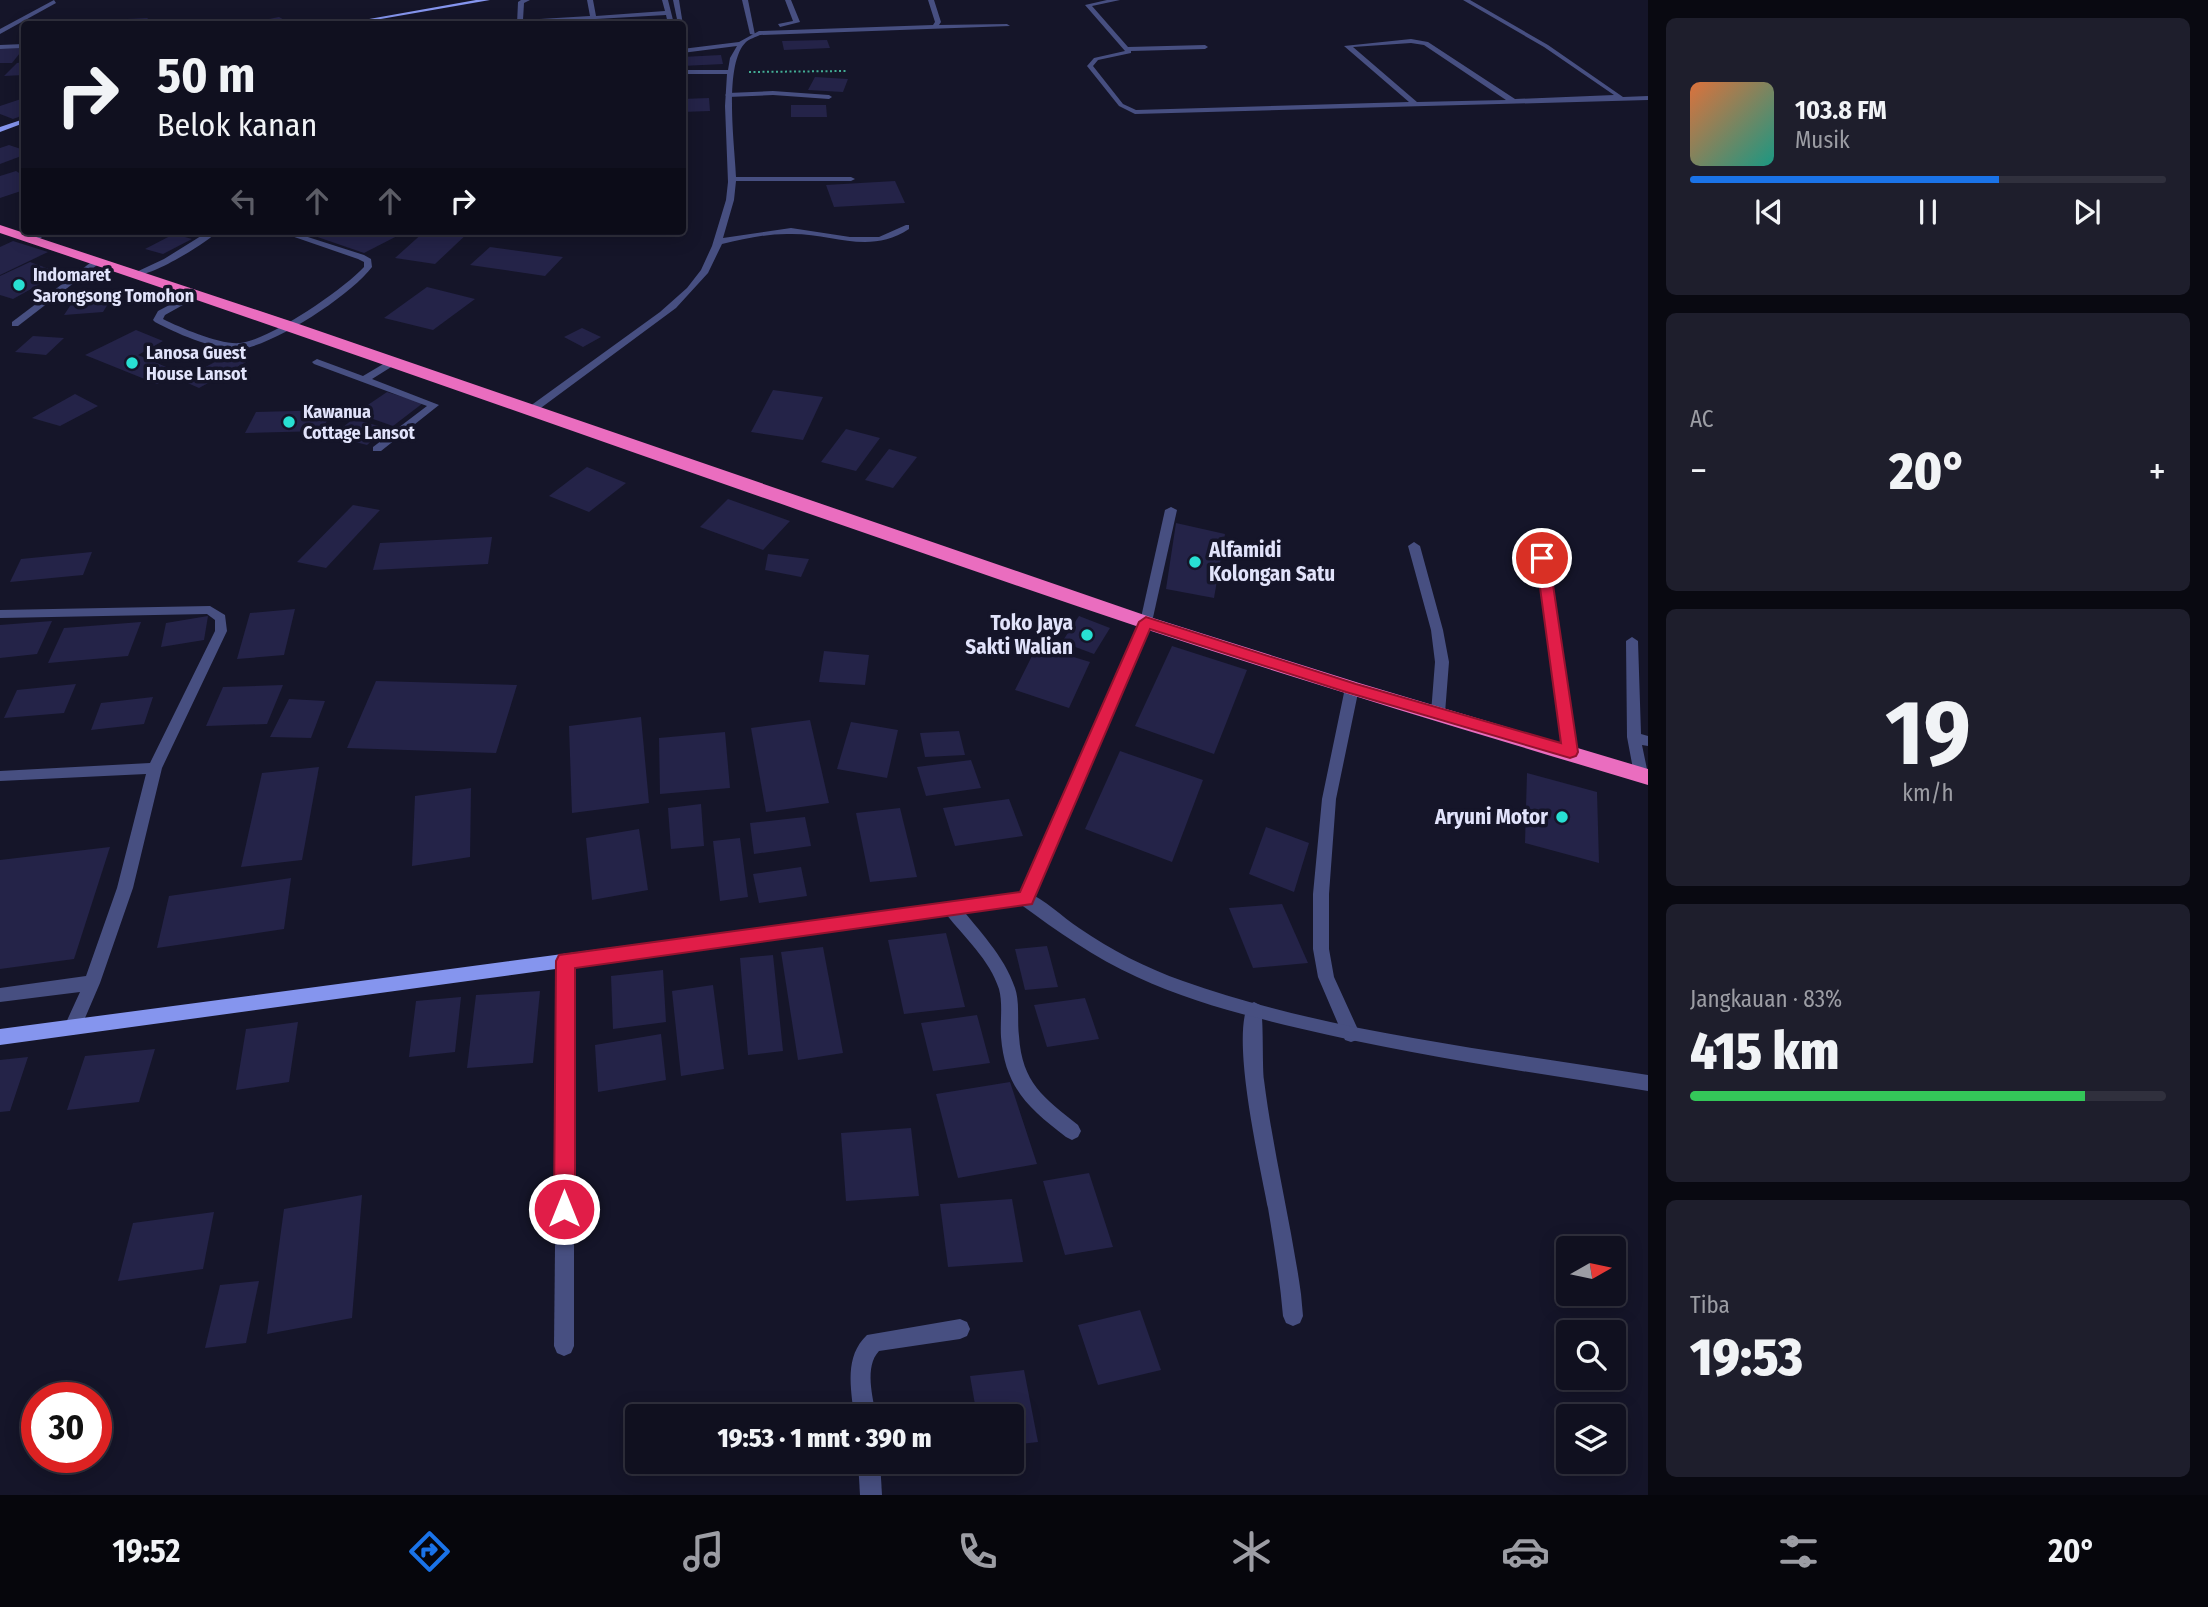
<!DOCTYPE html>
<html lang="id">
<meta charset="utf-8">
<style>
:root{--surface:#10101f;--page:#1e1e2c;--text:#f1f3f6;--muted:#9c9da4;--line:#30303d;--accent:#1a73e8}
body{margin:0;font-family:"Fira Sans Condensed",sans-serif;background:var(--page);color:var(--text);height:100vh;display:flex;flex-direction:column;font-size:26px;white-space:nowrap}
*{box-sizing:border-box;margin:0}
p{font-size:23px;color:var(--muted)}
.icon{flex:none;width:38px;height:38px;fill:none;stroke:currentColor;stroke-width:2;stroke-linecap:round;stroke-linejoin:round}
.map{position:relative;flex:1;overflow:hidden}
.details{display:flex;flex-direction:column;gap:18px;padding:18px;background:#090911;width:560px}
.details>*{flex:none}
.hud{position:absolute;left:21px;top:21px;width:665px;height:214px;border-radius:7px;box-shadow:0 4px 18px #0003,0 0 0 2px var(--line);background:#10101f;color:var(--text);overflow:hidden}
.needle{width:46px;rotate:81deg}
.tools{position:absolute;left:1556px;top:1236px;display:grid;gap:14px}
.tools a{display:grid;place-items:center;width:70px;height:70px;border-radius:7px;background:var(--surface);box-shadow:0 4px 18px #0003,0 0 0 2px var(--line);font-size:35px}
.speed{position:absolute;left:21px;top:1382px;display:flex;gap:14px;font-size:35px;font-weight:700;text-align:center}
.speed>*{display:grid;place-content:center;width:91px;height:91px;border-radius:50%;background:var(--surface);box-shadow:0 4px 18px #0003,0 0 0 2px var(--line);line-height:1}
.speed .limit{border:10px solid #d22;background:#fff;color:#111}
.pin{position:absolute;display:grid;place-items:center;width:60px;height:60px;color:#fff;margin:-30px;border:4px solid #fff;border-radius:50%;box-shadow:0 2px 7px #0007}
.me{position:absolute;width:77px;margin:-38px;rotate:0deg;stroke-linejoin:round;filter:drop-shadow(0 0 5px #0008)}
.turn{display:flex;align-items:center;gap:24px;height:147px;padding:0 21px;font-size:32px}
.turn .icon{width:91px;height:91px;stroke-width:2.5}
.turn b{display:block;font-size:49px;line-height:60px}
.lanes{display:flex;align-items:center;height:66px;padding:0 21px;background:#0003;justify-content:center;gap:35px;direction:ltr}
.lanes .off{opacity:.35}
.big{font-size:52px;font-weight:800;line-height:1.1}
.details .widget{flex:1;display:flex;flex-direction:column;justify-content:center;gap:10px;min-width:0;padding:0 24px;border-radius:10px;background:var(--page)}
.details .dial{align-items:center;gap:0}
.dial b{font-size:91px;line-height:1}
.song{display:flex;align-items:center;gap:21px}
.cover{width:84px;height:84px;border-radius:10px;background:linear-gradient(135deg,hsl(20 70% 55%),hsl(170 70% 35%))}
.played{height:7px;border-radius:4px;background:linear-gradient(90deg,var(--accent) 65%,var(--line) 65%)}
.keys{display:flex;justify-content:space-around;direction:ltr}
.heat{display:flex;justify-content:space-between;align-items:center;font-size:38px;direction:ltr}
.charge{height:10px;border-radius:5px;background:linear-gradient(90deg,#34c759 83%,var(--line) 0)}
.trip{position:absolute;left:625px;top:1404px;width:399px;height:70px;border-radius:7px;background:var(--surface);box-shadow:0 4px 18px #0003,0 0 0 2px var(--line);font-weight:800;line-height:70px;text-align:center}
.dock{display:flex;height:112px;justify-content:space-around;align-items:center;background:#06060c;color:var(--muted)}
.dock .icon{width:49px;height:49px}
.dock .on{color:var(--accent)}
.dock b{font-size:32px;color:var(--text)}
main{display:flex;flex:1;min-height:0}
.map>svg:first-child{display:block}
.building{fill:#242348}
.lines{fill:none;stroke-linecap:round;stroke-linejoin:round}
.path{stroke:#43ad94;stroke-width:2;stroke-dasharray:2 2.5;stroke-linecap:butt}
.lane{fill:#474f81;fill-rule:evenodd}
.street{fill:#474f81;fill-rule:evenodd}
.secondary{fill:#8595ee;fill-rule:evenodd}
.highway{fill:#ea6dbf;fill-rule:evenodd}
.route{fill:#e11d48;stroke:#92132f;stroke-width:2}
.poi-dot{fill:#28e0d3;stroke:#151529;stroke-width:2.5}
.labels{text-anchor:middle;dominant-baseline:central;stroke-width:7;stroke-linejoin:round;paint-order:stroke}
.far-poi-label{font-size:18px;font-weight:bold;fill:#e1e3fb;stroke:#151529;text-anchor:start}
.poi-label{font-size:21px;font-weight:bold;fill:#e1e3fb;stroke:#151529;text-anchor:end}
</style>
<main>
<div class="map">
<svg width="1648" height="1495" viewBox="0 0 1648 1495">
<rect width="100%" height="100%" fill="#151529"/>
<!-- building -->
<g class="building">
<path d="M279 17 288 22 249 24V23Z"/>
<path d="M148 18 144 24H122L127 19Z"/>
<path d="M82 19 78 24H49L53 21Z"/>
<path d="M827 40 830 48 784 50 782 41Z"/>
<path d="M0 49 24 48 12 63H0Z"/>
<path d="M721 55 723 64 682 66V57Z"/>
<path d="M24 62V75L4 76 17 63Z"/>
<path d="M815 77 848 79 843 92 808 90Z"/>
<path d="M24 98V115L13 119 0 114V106Z"/>
<path d="M709 98 710 111 682 112V99Z"/>
<path d="M791 105H826L827 117H791Z"/>
<path d="M9 145 24 150V155L0 164V148Z"/>
<path d="M16 171 24 176V190L0 198V176Z"/>
<path d="M895 181 905 203 834 207 826 185Z"/>
<path d="M300 231H390L401 234 364 253Z"/>
<path d="M425 231H470L435 264 395 258Z"/>
<path d="M174 234 192 239 163 254 145 249Z"/>
<path d="M13 241 48 252 0 275V247Z"/>
<path d="M490 247 563 257 545 276 470 265Z"/>
<path d="M30 262 60 273 13 299 0 295V276Z"/>
<path d="M427 287 475 299 433 330 384 318Z"/>
<path d="M114 294 103 312 64 315 76 297Z"/>
<path d="M582 328 601 337 583 347 564 337Z"/>
<path d="M136 330 163 341 138 355 178 372 157 384 85 355Z"/>
<path d="M33 336 64 338 46 355 15 352Z"/>
<path d="M230 354 248 361 199 388 181 380Z"/>
<path d="M773 390 823 397 803 440 751 432Z"/>
<path d="M387 392 423 403 393 426 356 413Z"/>
<path d="M75 394 98 406 60 426 32 418Z"/>
<path d="M332 410 322 431 245 433 256 412Z"/>
<path d="M353 419 386 428 367 445 332 436Z"/>
<path d="M846 429 880 438 856 471 821 462Z"/>
<path d="M889 449 917 457 893 488 865 480Z"/>
<path d="M587 467 626 483 589 512 549 496Z"/>
<path d="M728 499 790 521 763 550 700 527Z"/>
<path d="M353 505 380 510 326 568 297 562Z"/>
<path d="M1176 523 1225 534 1214 598 1166 589Z"/>
<path d="M492 537 488 564 373 570 380 543Z"/>
<path d="M92 552 83 575 10 582 21 559Z"/>
<path d="M768 554 809 559 801 577 765 570Z"/>
<path d="M295 609 284 655 237 659 250 613Z"/>
<path d="M208 616 204 640 161 647 166 623Z"/>
<path d="M1079 616 1110 628 1094 654 1062 642Z"/>
<path d="M52 621 37 654 0 658V625Z"/>
<path d="M141 622 128 656 48 663 64 628Z"/>
<path d="M1037 646 1090 662 1069 708 1015 690Z"/>
<path d="M1172 646 1247 670 1214 754 1135 726Z"/>
<path d="M824 651 869 655 865 685 819 682Z"/>
<path d="M376 681 517 685 496 753 347 748Z"/>
<path d="M76 684 64 713 4 718 17 690Z"/>
<path d="M283 685 267 724 206 726 223 687Z"/>
<path d="M153 697 144 724 91 730 101 703Z"/>
<path d="M289 699 325 701 311 738 270 737Z"/>
<path d="M641 717 649 803 572 813 569 726Z"/>
<path d="M810 720 829 803 766 812 751 728Z"/>
<path d="M851 722 898 730 887 778 837 769Z"/>
<path d="M959 731 965 755 925 757 920 733Z"/>
<path d="M725 732 730 788 660 794 659 738Z"/>
<path d="M1120 751 1203 780 1172 862 1085 829Z"/>
<path d="M971 760 981 788 926 796 917 767Z"/>
<path d="M319 767 302 860 241 867 262 773Z"/>
<path d="M1527 773 1597 792 1599 863 1525 843Z"/>
<path d="M471 788 470 857 412 866 415 796Z"/>
<path d="M1009 799 1023 836 955 846 943 808Z"/>
<path d="M701 804 704 846 671 849 668 808Z"/>
<path d="M900 808 917 877 870 882 856 813Z"/>
<path d="M805 817 811 846 754 854 750 823Z"/>
<path d="M1266 827 1309 843 1294 892 1249 874Z"/>
<path d="M639 829 648 890 592 900 586 838Z"/>
<path d="M740 838 748 897 720 901 713 841Z"/>
<path d="M110 847 74 959 0 969V860Z"/>
<path d="M801 867 807 896 759 903 753 874Z"/>
<path d="M291 878 284 929 157 948 169 896Z"/>
<path d="M1282 904 1308 963 1253 968 1229 908Z"/>
<path d="M946 933 965 1007 904 1014 888 940Z"/>
<path d="M1047 946 1058 987 1025 990 1015 949Z"/>
<path d="M823 947 843 1053 798 1060 781 952Z"/>
<path d="M773 955 783 1051 748 1055 740 958Z"/>
<path d="M663 970 666 1022 613 1029 611 976Z"/>
<path d="M713 985 724 1069 681 1076 672 991Z"/>
<path d="M540 991 533 1063 467 1068 476 995Z"/>
<path d="M461 997 455 1052 409 1057 416 1001Z"/>
<path d="M1085 998 1099 1039 1047 1047 1034 1005Z"/>
<path d="M977 1015 990 1063 933 1071 921 1023Z"/>
<path d="M298 1022 289 1082 236 1090 246 1029Z"/>
<path d="M661 1034 666 1080 598 1092 595 1045Z"/>
<path d="M155 1049 139 1102 67 1110 85 1056Z"/>
<path d="M28 1057 10 1111 0 1112V1060Z"/>
<path d="M1010 1082 1037 1164 958 1178 936 1094Z"/>
<path d="M911 1128 919 1196 846 1201 841 1133Z"/>
<path d="M1089 1173 1113 1247 1065 1255 1043 1181Z"/>
<path d="M362 1195 352 1318 267 1334 284 1209Z"/>
<path d="M1012 1199 1023 1262 948 1267 940 1204Z"/>
<path d="M214 1212 203 1269 118 1281 133 1223Z"/>
<path d="M259 1281 246 1343 205 1348 220 1285Z"/>
<path d="M1140 1310 1161 1370 1098 1385 1078 1325Z"/>
<path d="M1024 1370 1038 1442 1012 1445V1416H977L970 1376Z"/>
</g>
<g class="lines">
<!-- path -->
<path class="path" d="M749 72 846 71"/>
<!-- lane -->
<g class="lane">
<path d="M673 0H679L683 25 678 24Z"/>
<path d="M742 0H748L755 35 750 34Z"/>
<path d="M773 91 829 95 832 97 829 99 773 95 728 97 725 95 728 93Z"/>
<path d="M277 231H289L364 255 371 259 372 267C351 295 276 344 241 349 219 352 175 333 155 322L153 320 158 311 196 291 199 292V296L165 315 163 319C181 328 220 345 240 343 270 340 344 289 364 267V262L358 259Z"/>
<path d="M317 359 363 376 390 360H396V364L372 379 439 405 381 451H373V447L427 406 314 364 312 362Z"/>
<path d="M1171 507 1177 510 1152 622 1146 626 1140 622 1165 510Z"/>
<path d="M1632 637 1638 641 1641 734 1648 736V746L1642 745 1648 774 1641 779 1636 778 1634 774 1627 737 1626 641Z"/>
<path d="M1352 683 1359 688 1336 799 1329 894V949L1334 977 1360 1034 1357 1040 1351 1042 1345 1040 1318 977 1313 949V894L1322 799 1345 688Z"/>
<path d="M1254 1002 1260 1005C1264 1014 1262 1064 1264 1080 1273 1152 1291 1222 1301 1294L1303 1316 1300 1323 1293 1326 1286 1323 1283 1316C1280 1280 1274 1244 1268 1208 1260 1165 1231 1041 1248 1005Z"/>
</g>
<!-- street -->
<g class="street">
<path d="M54 0 56 3 0 34V29Z"/>
<path d="M521 0H530L524 3 523 20 590 16 587 0H593L596 16 665 11 662 0H668L674 24H668L666 15 596 19 597 24H591L590 20 517 24 518 2Z"/>
<path d="M785 0H791L800 22 780 27 778 24 793 21Z"/>
<path d="M928 0H934L941 22 939 25 1007 24 1010 26 760 35C756 37 749 39 746 42 723 64 735 147 736 177H851L855 179 851 181H736L734 200 723 238 791 228 850 237H879L906 225H909V229C869 255 835 234 792 234 768 233 745 239 722 244L708 273 676 308 534 413H526V409L660 312 687 288 701 270 712 246 726 200 728 182 725 106 727 74H682V70H728L730 58 737 46 682 53V49L739 42 759 31 933 25 935 22Z"/>
<path d="M1107 0H1120L1092 6 1128 47 1205 45 1208 47 1205 49 1131 51V53L1098 60 1093 66 1123 104 1136 110 1409 102 1344 46 1411 39 1428 42 1515 99 1614 95 1544 47 1463 0H1470L1548 45 1623 97 1648 96V100L1135 114 1119 106 1087 66 1094 58 1125 51 1085 5ZM1411 43 1424 45 1506 100 1417 102 1353 47Z"/>
<path d="M24 44V48L0 49V45Z"/>
<path d="M40 231H49L35 243H29V239Z"/>
<path d="M209 231H219C207 242 145 282 132 274L164 259Z"/>
<path d="M94 260 101 262 18 326H12V322Z"/>
<path d="M1414 542 1420 546 1443 630 1449 662 1445 713 1438 718 1431 713 1435 662 1431 630 1408 546Z"/>
<path d="M1542 554 1548 558 1577 752 1570 757 1563 752 1536 558Z"/>
<path d="M210 606 225 615 227 631 162 768 133 888 100 983 79 1032 73 1035 67 1032 64 1027 80 992 0 1002V988L86 976 117 888 146 774 0 781V771L150 763 215 631V620L207 614 0 618V610Z"/>
<path d="M1026 892C1045 899 1062 917 1079 928 1111 950 1146 968 1183 981 1330 1033 1495 1050 1648 1075V1091C1531 1072 1414 1056 1298 1028 1244 1015 1188 1001 1137 977 1095 958 1057 931 1020 904L1018 899 1020 894Z"/>
<path d="M952 902 958 904C978 930 1004 955 1015 988 1020 1003 1017 1020 1019 1036 1022 1083 1044 1098 1078 1125L1081 1131 1078 1137 1072 1140 1066 1137C1028 1108 1005 1087 1001 1037 1000 1021 1003 1004 999 989 990 960 964 937 946 914L944 909 946 904Z"/>
<path d="M566 954 572 956 574 961V1346L571 1353 564 1356 557 1353 554 1346 558 961 560 956Z"/>
<path d="M960 1319 967 1322 970 1329 967 1336 960 1339 879 1351C864 1367 873 1397 876 1416H854C851 1387 844 1357 867 1335Z"/>
<path d="M858 1461H880L882 1495H860Z"/>
</g>
<!-- secondary -->
<g class="secondary">
<path d="M476 0H490L352 24H341Z"/>
<path d="M24 119V123L0 132V127Z"/>
<path d="M1146 618 1152 622 1032 904 0 1045V1029L1021 893 1140 622Z"/>
</g>
<!-- highway -->
<path class="highway" d="M0 225 293 322 1153 618 1359 683 1648 769V785C1478 734 1308 683 1139 627 759 499 381 361 0 233Z"/>
</g>
<!-- route -->
<path class="route" d="M1542 553 1549 558 1578 752 1576 756 1570 758 1346 692 1150 629 1032 904 575 968V1209L572 1216 564 1219 557 1216 554 1209 556 961 559 955 1020 892 1139 622 1146 617 1356 684 1561 743 1536 558Z"/>
<!-- markers -->
<g class="poi-dot">
<circle cx="19" cy="285" r="7"/>
<circle cx="132" cy="363" r="7"/>
<circle cx="289" cy="422" r="7"/>
<circle cx="1195" cy="562" r="7"/>
<circle cx="1087" cy="635" r="7"/>
<circle cx="1562" cy="817" r="7"/>
</g>
<g class="labels">
<!-- far-poi labels -->
<g class="far-poi-label">
<text x="33" y="275">Indomaret<tspan x="33" dy="21">Sarongsong Tomohon</tspan></text>
<text x="146" y="353">Lanosa Guest<tspan x="146" dy="21">House Lansot</tspan></text>
<text x="303" y="412">Kawanua<tspan x="303" dy="21">Cottage Lansot</tspan></text>
</g>
<!-- poi labels -->
<g class="poi-label">
<text x="1209" y="550" text-anchor="start">Alfamidi<tspan x="1209" dy="24">Kolongan Satu</tspan></text>
<text x="1073" y="623">Toko Jaya<tspan x="1073" dy="24">Sakti Walian</tspan></text>
<text x="1548" y="817">Aryuni Motor</text>
</g>
</g>
</svg>
<div class="tools">
<a><svg class="needle" viewBox="-14 -14 28 28"><path d="M0-13l5 13h-10z" fill="#e53935"/><path d="M0 13l5-13h-10z" fill="#9c9da4"/></svg></a>
<a><svg class="icon" aria-label="search" viewBox="0 0 24 24"><circle cx="10" cy="10" r="6"/><path d="M15 15l6 6"/></svg></a>
<a><svg class="icon" aria-label="layers" viewBox="0 0 24 24"><path d="M12 4l9 5-9 5-9-5zM3 14l9 5 9-5"/></svg></a>
</div>
<div class="speed"><div class="limit">30</div></div>
<div class="pin" style="left:1542px;top:558px;background:#d93025"><svg class="icon" aria-label="arrive" viewBox="0 0 24 24"><path d="M6 21V4h12l-3 4 3 4H6"/></svg></div>
<svg class="me" style="left:564px;top:1209px" viewBox="-20 -20 40 40"><circle r="17" fill="#e11d48" stroke="#fff" stroke-width="3"/><path d="M0-11L8 9 0 5-8 9z" fill="#fff"/></svg>
<div class="trip">19:53 · 1 mnt · 390 m</div>
<div class="hud">
<div class="turn"><svg class="icon" aria-label="right" viewBox="0 0 24 24"><path d="M7 20v-9h11M14 6l5 5-5 5"/></svg><div><b>50 m</b>Belok kanan</div></div>
<div class="lanes"><svg class="icon off" aria-label="left" viewBox="0 0 24 24"><path d="M17 20v-9H6M10 6l-5 5 5 5"/></svg><svg class="icon off" aria-label="ahead" viewBox="0 0 24 24"><path d="M12 20V5M6 11l6-6 6 6"/></svg><svg class="icon off" aria-label="ahead" viewBox="0 0 24 24"><path d="M12 20V5M6 11l6-6 6 6"/></svg><svg class="icon" aria-label="right" viewBox="0 0 24 24"><path d="M7 20v-9h11M14 6l5 5-5 5"/></svg></div>
</div>
</div>
<section class="details">
<div class="widget">
<div class="song"><i class="cover"></i><div><b>103.8 FM</b><p>Musik</p></div></div>
<div class="played"></div>
<div class="keys"><svg class="icon" aria-label="previous" viewBox="0 0 24 24"><path d="M18 5L8 12l10 7zM5 5v14"/></svg><svg class="icon" aria-label="pause" viewBox="0 0 24 24"><path d="M8 5v14M16 5v14"/></svg><svg class="icon" aria-label="next" viewBox="0 0 24 24"><path d="M6 5l10 7-10 7zM19 5v14"/></svg></div>
</div>
<div class="widget"><p>AC</p>
<div class="heat"><a>−</a><b class="big">20°</b><a>+</a></div>
</div>
<div class="widget dial"><b>19</b><p>km/h</p></div>
<div class="widget"><p>Jangkauan · 83%</p><b class="big">415 km</b><div class="charge"></div></div>
<div class="widget"><p>Tiba</p><b class="big">19:53</b></div>
</section>
</main>
<nav class="dock">
<b>19:52</b>
<svg class="icon on" aria-label="directions" viewBox="0 0 24 24"><path d="M12 3l9 9-9 9-9-9zM9 14v-3h6M13 9l2 2-2 2"/></svg>
<svg class="icon" aria-label="music" viewBox="0 0 24 24"><path d="M9 18V5l10-2v13"/><circle cx="6" cy="18" r="3"/><circle cx="16" cy="16" r="3"/></svg>
<svg class="icon" aria-label="phone" viewBox="0 0 24 24"><path d="M5 4h4l2 5-3 2q2 4 5 5l2-3 5 2v4C11 20 4 13 5 4z"/></svg>
<svg class="icon" aria-label="climate" viewBox="0 0 24 24"><path d="M12 3v18M4 7l16 10M4 17L20 7"/></svg>
<svg class="icon" aria-label="car" viewBox="0 0 24 24"><path d="M5 17H2v-5l4-1 3-4h7l3 4 3 1v5h-3M9 17h6M6 11h13"/><circle cx="7" cy="17" r="2"/><circle cx="17" cy="17" r="2"/></svg>
<svg class="icon" aria-label="filters" viewBox="0 0 24 24"><path d="M4 7h16M4 17h16"/><circle cx="9" cy="7" r="2"/><circle cx="15" cy="17" r="2"/></svg>
<b>20°</b>
</nav>
